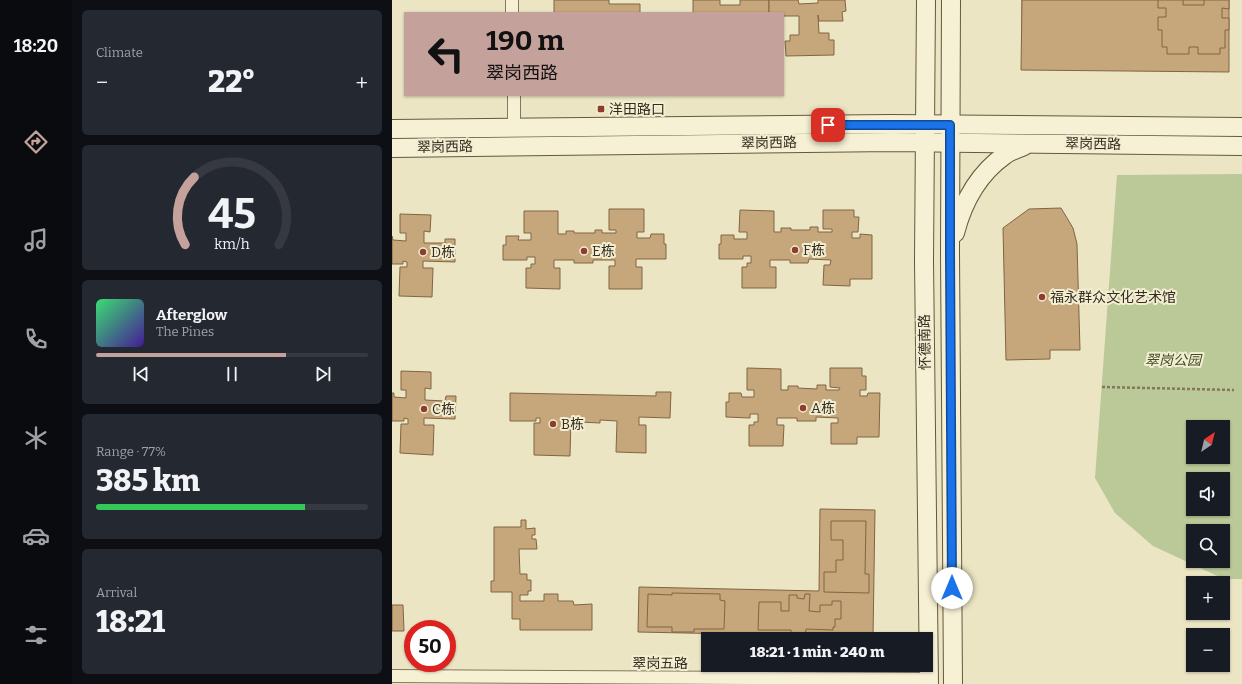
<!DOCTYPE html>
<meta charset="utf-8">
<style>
:root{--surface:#171b24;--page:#242831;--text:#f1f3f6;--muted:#9ea1a6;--line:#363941;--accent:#c5a19c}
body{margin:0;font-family:Bitter,"Noto Sans SC",serif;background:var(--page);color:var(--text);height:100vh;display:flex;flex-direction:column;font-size:15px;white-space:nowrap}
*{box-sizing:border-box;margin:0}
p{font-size:13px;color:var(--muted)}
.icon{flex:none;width:22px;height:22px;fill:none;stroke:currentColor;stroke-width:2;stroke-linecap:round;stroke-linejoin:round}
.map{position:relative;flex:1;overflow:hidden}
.panel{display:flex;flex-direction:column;gap:10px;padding:10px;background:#0d0f14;width:320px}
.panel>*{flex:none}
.top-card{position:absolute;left:12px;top:12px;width:380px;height:84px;border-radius:0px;box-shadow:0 1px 3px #0004;background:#c5a19c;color:#111;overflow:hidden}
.needle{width:26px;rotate:35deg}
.buttons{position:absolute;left:794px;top:420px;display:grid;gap:8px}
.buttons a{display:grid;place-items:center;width:44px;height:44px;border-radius:0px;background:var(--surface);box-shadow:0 1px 3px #0004;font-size:20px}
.speed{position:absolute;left:12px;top:620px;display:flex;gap:8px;font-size:20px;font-weight:700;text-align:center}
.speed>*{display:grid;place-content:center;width:52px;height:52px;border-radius:50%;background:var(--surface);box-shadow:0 1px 3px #0004;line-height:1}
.speed .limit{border:6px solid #d22;background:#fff;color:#111}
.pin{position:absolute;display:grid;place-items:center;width:34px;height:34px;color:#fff;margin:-17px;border-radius:8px;box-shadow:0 2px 6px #0006}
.me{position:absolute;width:44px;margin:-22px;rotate:0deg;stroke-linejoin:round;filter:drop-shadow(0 0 3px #0008)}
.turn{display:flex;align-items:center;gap:14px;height:84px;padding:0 16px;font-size:18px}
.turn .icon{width:52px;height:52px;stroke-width:2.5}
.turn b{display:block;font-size:28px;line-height:34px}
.big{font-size:30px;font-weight:800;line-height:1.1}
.panel .card{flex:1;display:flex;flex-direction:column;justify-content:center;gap:6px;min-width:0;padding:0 14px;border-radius:6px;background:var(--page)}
.panel .dial{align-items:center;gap:0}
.dial svg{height:104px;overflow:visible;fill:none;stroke:var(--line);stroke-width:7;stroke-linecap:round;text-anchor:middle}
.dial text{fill:var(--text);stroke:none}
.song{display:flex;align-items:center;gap:12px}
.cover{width:48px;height:48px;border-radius:6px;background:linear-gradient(135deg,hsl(140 70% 55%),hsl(260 70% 35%))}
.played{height:4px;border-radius:2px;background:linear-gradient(90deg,var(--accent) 70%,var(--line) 70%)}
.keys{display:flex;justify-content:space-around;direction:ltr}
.heat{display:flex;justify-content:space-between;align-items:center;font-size:22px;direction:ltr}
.charge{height:6px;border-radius:3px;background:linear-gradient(90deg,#34c759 77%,var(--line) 0)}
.trip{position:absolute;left:309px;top:632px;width:232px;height:40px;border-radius:0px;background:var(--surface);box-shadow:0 1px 3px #0004;font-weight:800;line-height:40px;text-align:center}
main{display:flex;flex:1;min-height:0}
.menu{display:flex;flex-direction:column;width:72px;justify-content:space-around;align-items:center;background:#090b0e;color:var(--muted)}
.menu .icon{width:28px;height:28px}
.menu .active{color:var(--accent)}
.menu b{font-size:18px;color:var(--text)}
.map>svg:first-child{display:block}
.green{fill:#bbc898;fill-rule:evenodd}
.building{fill:#c6a67b;stroke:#816543}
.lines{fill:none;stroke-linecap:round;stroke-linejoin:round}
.street-casing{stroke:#84775b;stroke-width:14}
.secondary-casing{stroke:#65583e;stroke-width:20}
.path{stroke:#84775b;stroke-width:2.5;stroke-dasharray:3 2;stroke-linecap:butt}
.street{stroke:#f6f1d5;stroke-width:12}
.secondary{stroke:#f6f1d5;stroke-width:18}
.route-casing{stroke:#114b97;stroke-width:10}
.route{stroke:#1a73e8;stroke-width:7}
.poi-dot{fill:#8f3d2f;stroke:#f3eed2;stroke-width:1.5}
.labels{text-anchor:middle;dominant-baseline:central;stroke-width:4;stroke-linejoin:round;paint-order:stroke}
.poi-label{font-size:14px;fill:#342c1e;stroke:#f3eed2;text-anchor:start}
.street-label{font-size:14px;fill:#342c1e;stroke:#f3eed2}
.park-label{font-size:14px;font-style:italic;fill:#3f5026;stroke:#f3eed2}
</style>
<main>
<nav class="menu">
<b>18:20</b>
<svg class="icon active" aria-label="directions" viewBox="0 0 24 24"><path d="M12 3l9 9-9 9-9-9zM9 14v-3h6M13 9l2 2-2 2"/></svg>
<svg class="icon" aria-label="music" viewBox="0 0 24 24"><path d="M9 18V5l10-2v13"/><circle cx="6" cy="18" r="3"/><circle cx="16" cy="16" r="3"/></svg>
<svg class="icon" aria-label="phone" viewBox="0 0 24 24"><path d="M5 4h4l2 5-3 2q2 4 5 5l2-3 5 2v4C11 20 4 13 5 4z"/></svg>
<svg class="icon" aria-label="climate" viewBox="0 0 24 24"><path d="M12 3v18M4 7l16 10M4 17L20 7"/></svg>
<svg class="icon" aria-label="car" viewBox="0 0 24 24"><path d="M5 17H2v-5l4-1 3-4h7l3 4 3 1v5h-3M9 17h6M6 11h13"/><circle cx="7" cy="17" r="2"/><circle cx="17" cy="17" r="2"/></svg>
<svg class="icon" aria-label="filters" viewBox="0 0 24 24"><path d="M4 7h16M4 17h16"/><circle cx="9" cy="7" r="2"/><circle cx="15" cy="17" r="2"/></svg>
</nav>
<section class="panel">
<div class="card"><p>Climate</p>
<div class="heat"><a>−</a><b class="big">22°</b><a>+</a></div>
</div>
<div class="card dial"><svg viewBox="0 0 100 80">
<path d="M14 69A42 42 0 1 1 86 69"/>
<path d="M14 69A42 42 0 0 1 21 17" stroke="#c5a19c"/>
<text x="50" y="56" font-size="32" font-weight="700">45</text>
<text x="50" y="72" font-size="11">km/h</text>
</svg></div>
<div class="card">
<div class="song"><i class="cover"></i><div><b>Afterglow</b><p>The Pines</p></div></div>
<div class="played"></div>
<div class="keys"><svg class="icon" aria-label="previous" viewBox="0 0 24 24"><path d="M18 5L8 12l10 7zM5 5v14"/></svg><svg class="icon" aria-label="pause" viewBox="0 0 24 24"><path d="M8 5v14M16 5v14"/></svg><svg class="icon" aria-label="next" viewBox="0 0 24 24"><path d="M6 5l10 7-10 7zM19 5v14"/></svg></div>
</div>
<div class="card"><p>Range · 77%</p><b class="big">385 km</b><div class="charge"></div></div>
<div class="card"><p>Arrival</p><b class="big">18:21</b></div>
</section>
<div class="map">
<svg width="850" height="684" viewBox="0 0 850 684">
<rect width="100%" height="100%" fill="#ebe5c3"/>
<!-- green -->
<path class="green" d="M850 174V579H832L761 546 723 513 703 478 725 175ZM801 427H831V457H801ZM801 479H831V509H801ZM801 531H831V561H801Z"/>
<!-- building -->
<g class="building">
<path d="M162 0H217V4H248V13H162Z"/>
<path d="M301 0H328V5H348V0H377V13H301Z"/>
<path d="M377 0H406L407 4 426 3V0H453L454 11 450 12 451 21H427L426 15 427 33H437V40H442V55L394 56 393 41H398V35H407V16H391V13H377Z"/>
<path d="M630 0H672V4L699 5V2L710 3V25L680 24V32H692V36L696 35V53L648 52V35H653V31L664 32 665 22 648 21V30H641V34L630 33Z"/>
<path d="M630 0H837V72L629 70Z"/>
<path d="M766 0H791V5H812V0H837V9L830 8V18H837V30H833V48H828V54H806V47H797V54H775V47H770V30H766V17H774V8H766Z"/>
<path d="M669 208 681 228 685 244 688 350H658V359L614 360 611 228 637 209Z"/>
<path d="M217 209H252V232H245V238H258L259 234H272V244H274V259H244V267H250V289H217V266H223V260H201V263H182V260H162V268H168V289L134 288V268H139V264H143V257H135V260H111V245H114V236H127L126 240H139V233H132V211H166V234H174V231H182V233H203V230H210V233H224V230H217Z"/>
<path d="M348 210 382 211V232H389V228H399V230H418V227H426V232H440V229H431V210H462V217H467L466 232H460V238H468V234L480 235V279H458V286L431 285 432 265H438L439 260 417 259 416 263H398V260H378V267H384V288H350V267H355V263H359V256H351V259H327V244H329V235H342V239H355V232H347Z"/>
<path d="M8 214 39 215 38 232 32 231V243H53V239H63V262L31 261V268H41L40 297 7 296 8 267H15V262L11 261V264H0V236L1 240 14 241V233H8Z"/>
<path d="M355 368 389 369V390H396V386H406V388L425 389V385H434V390H447L448 388 438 387V368H470V376H474V390H468V396H475L476 393H488L487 437H465V444H439V423H446V418L424 417V421H405V418H385V425H392L391 446H357V425H362V422H366V414H358V418L334 417V402H337V393H349L350 397H362V390H355Z"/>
<path d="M9 371 39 372V389L33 388V400L53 401 54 396H64L63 419 32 418V425H42L41 455 8 453 9 424H16V419L12 418V421H0V393H2V397L14 398V390H9Z"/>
<path d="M264 392H279L278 418 247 417V425H254V453L224 452 225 421 208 420V423L187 422 188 419H179L178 456 142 455V423H148V418H144V421H118V393L264 396Z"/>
<path d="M428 509 483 510 481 637 246 632 247 587 427 591Z"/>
<path d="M129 520H134V529L143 528V535H140V539H144L145 549H127L128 574H135V580H139V591H136V595H128V601H152V594H166V601H181L182 605 200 604V630H128V619H120V592H99V581H102V527H129Z"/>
<path d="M439 521H474L473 574H477V593L432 592V572H444V560H451V540H439Z"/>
<path d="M280 593 328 594V600L333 601 332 629H302V632H280V627H255L256 594 280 595Z"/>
<path d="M413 594H418L417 611 428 612V605H440V601H449V619H443V627H441V630L414 629 413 639H399V630H366L367 602H389V611H397V595H405V598L412 599Z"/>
<path d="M0 605H11L12 631H0Z"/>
</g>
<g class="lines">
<!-- street casing -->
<g class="street-casing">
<g id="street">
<path d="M120 0V13"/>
<path d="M122 95V128"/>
<path d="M0 676 537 679"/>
</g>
</g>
<!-- secondary casing -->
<g class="secondary-casing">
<g id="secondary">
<path d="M534 0 532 261 537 684"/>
<path d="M559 0 558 253 561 684"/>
<path d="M0 129 499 124 850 127"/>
<path d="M0 148 500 142 850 146"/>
<path d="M563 233C571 202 586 174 613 155 618 151 626 149 632 146"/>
</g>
</g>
<!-- path -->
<path class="path" d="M710 387 842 390"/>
<!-- street -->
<use href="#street" class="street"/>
<!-- secondary -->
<use href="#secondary" class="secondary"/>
</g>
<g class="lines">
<!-- route casing -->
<g class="route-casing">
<path id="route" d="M436 125H558V253L560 588"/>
</g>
<!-- route -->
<use href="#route" class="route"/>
</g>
<!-- markers -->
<g class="poi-dot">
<rect x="205" y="105" width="8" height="8" rx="2"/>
<circle cx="403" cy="250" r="4"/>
<circle cx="192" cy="251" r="4"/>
<circle cx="31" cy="252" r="4"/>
<circle cx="650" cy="297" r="4"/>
<circle cx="411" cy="408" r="4"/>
<circle cx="32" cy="409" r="4"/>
<circle cx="161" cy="424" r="4"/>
</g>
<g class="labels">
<!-- poi labels -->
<g class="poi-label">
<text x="217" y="109">洋田路口</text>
<text x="411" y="250">F栋</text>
<text x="200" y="251">E栋</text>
<text x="39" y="252">D栋</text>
<text x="658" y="297">福永群众文化艺术馆</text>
<text x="419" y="408">A栋</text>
<text x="40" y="409">C栋</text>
<text x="169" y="424">B栋</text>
</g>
<!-- street labels -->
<g class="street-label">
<text transform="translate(377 143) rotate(-1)">翠岗西路</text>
<text transform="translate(701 144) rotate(1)">翠岗西路</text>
<text transform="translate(53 147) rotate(-1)">翠岗西路</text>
<text transform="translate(533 342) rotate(-91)">怀德南路</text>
<text x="268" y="663">翠岗五路</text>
</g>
<!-- park labels -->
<g class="park-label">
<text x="781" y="360">翠岗公园</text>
</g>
</g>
</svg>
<div class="buttons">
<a><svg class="needle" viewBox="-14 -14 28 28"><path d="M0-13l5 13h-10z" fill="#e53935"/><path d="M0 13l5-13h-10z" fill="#9ea1a6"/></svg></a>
<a><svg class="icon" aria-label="sound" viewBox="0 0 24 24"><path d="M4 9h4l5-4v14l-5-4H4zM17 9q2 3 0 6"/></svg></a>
<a><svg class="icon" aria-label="search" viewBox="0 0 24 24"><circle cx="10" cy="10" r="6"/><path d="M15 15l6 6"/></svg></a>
<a>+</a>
<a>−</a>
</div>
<div class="speed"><div class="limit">50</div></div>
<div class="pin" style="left:436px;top:125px;background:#d93025"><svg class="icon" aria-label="arrive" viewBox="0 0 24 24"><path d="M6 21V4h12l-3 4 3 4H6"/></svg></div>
<svg class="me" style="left:560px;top:588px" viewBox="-20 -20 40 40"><circle r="19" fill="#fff"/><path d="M0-13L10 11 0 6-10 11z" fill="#1a73e8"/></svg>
<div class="trip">18:21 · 1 min · 240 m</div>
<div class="top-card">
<div class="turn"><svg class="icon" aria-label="left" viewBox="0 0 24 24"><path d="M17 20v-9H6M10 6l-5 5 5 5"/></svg><div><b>190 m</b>翠岗西路</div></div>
</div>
</div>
</main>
